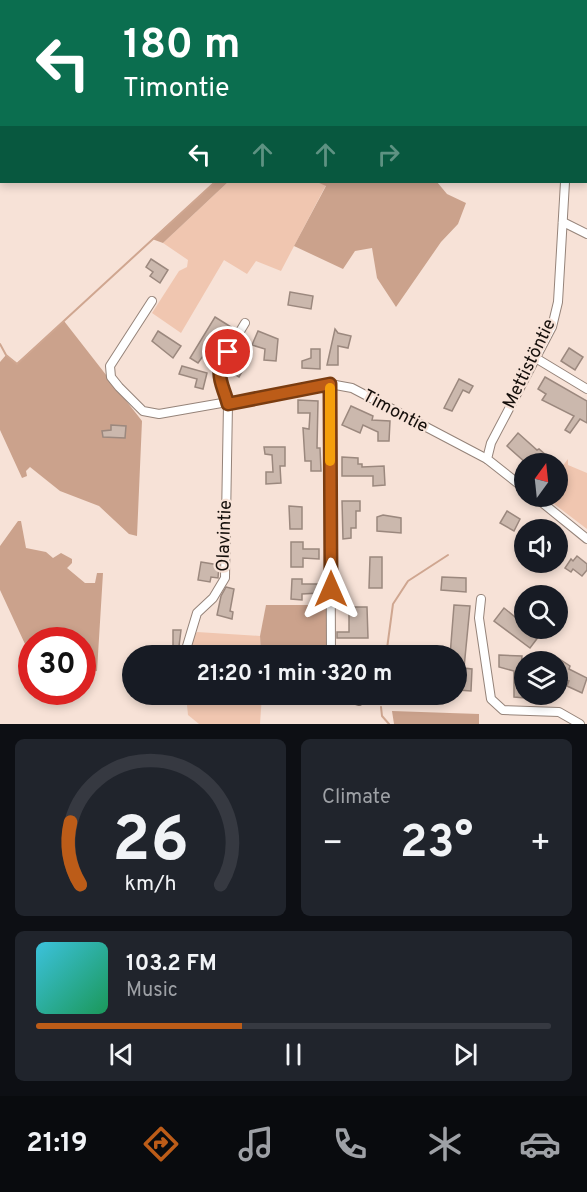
<!DOCTYPE html>
<meta charset="utf-8">
<style>
:root{--surface:#171b24;--page:#20242c;--text:#f1f3f6;--muted:#9ea1a6;--line:#363941;--accent:#bc5c18}
body{margin:0;font-family:Overpass,sans-serif;background:var(--page);color:var(--text);height:100vh;display:flex;flex-direction:column;font-size:22px;white-space:nowrap}
*{box-sizing:border-box;margin:0}
p{font-size:20px;color:var(--muted)}
.icon{flex:none;width:33px;height:33px;fill:none;stroke:currentColor;stroke-width:2;stroke-linecap:round;stroke-linejoin:round}
.map{position:relative;height:724px;overflow:hidden}
.details{display:flex;flex-direction:column;gap:15px;padding:15px;background:#0d0f14;flex:1}
.details>*{flex:none}
.hud{position:absolute;left:0px;top:0px;width:588px;height:183px;box-shadow:0 3px 9px #0003;background:#0b6e4f;color:#fff;overflow:hidden}
.needle{width:39px;rotate:15deg}
.tools{position:absolute;left:514px;top:453px;display:grid;gap:12px}
.tools a{display:grid;place-items:center;width:54px;height:54px;border-radius:50%;background:var(--surface);box-shadow:0 3px 9px #0003;font-size:30px}
.speed{position:absolute;left:18px;top:627px;display:flex;gap:12px;font-size:30px;font-weight:700;text-align:center}
.speed>*{display:grid;place-content:center;width:78px;height:78px;border-radius:50%;background:var(--surface);box-shadow:0 3px 9px #0003;line-height:1}
.speed .limit{border:9px solid #d22;background:#fff;color:#111}
.pin{position:absolute;display:grid;place-items:center;width:51px;height:51px;color:#fff;margin:-26px;border:3px solid #fff;border-radius:50%;box-shadow:0 2px 6px #0007}
.me{position:absolute;width:66px;margin:-33px;rotate:0deg;stroke-linejoin:round;filter:drop-shadow(0 0 4px #0008)}
.turn{display:flex;align-items:center;gap:21px;height:126px;padding:0 24px;font-size:27px}
.turn .icon{width:78px;height:78px;stroke-width:2.5}
.turn b{display:block;font-size:42px;line-height:51px}
.lanes{display:flex;align-items:center;height:57px;padding:0 24px;background:#0003;justify-content:center;gap:30px;direction:ltr}
.lanes .off{opacity:.35}
.big{font-size:45px;font-weight:700;line-height:1.1}
.details .widget{flex:1;display:flex;flex-direction:column;justify-content:center;gap:9px;min-width:0;padding:0 21px;border-radius:9px;background:var(--page)}
.details .dial{align-items:center;gap:0}
.dial svg{height:156px;overflow:visible;fill:none;stroke:var(--line);stroke-width:7;stroke-linecap:round;text-anchor:middle}
.dial text{fill:var(--text);stroke:none}
.song{display:flex;align-items:center;gap:18px}
.cover{width:72px;height:72px;border-radius:9px;background:linear-gradient(135deg,hsl(190 70% 55%),hsl(150 70% 35%))}
.played{height:6px;border-radius:3px;background:linear-gradient(90deg,var(--accent) 40%,var(--line) 40%)}
.keys{display:flex;justify-content:space-around;direction:ltr}
.heat{display:flex;justify-content:space-between;align-items:center;font-size:33px;direction:ltr}
.details .tiles{flex:1;display:grid;gap:15px;grid-template-columns:1fr 1fr}
.widget:last-child{grid-column:span 2}
.trip{position:absolute;left:122px;top:645px;width:345px;height:60px;border-radius:30px;background:var(--surface);box-shadow:0 3px 9px #0003;font-weight:700;line-height:60px;text-align:center}
.tab-bar{display:flex;height:96px;justify-content:space-around;align-items:center;background:#090b0e;color:var(--muted)}
.tab-bar .icon{width:42px;height:42px}
.tab-bar .selected{color:var(--accent)}
.tab-bar b{font-size:27px;color:var(--text)}
.map>svg:first-child{display:block}
.green{fill:#f0c6b0}
.forest{fill:#cba28c}
.lines{fill:none;stroke-linecap:round;stroke-linejoin:round}
.stream{stroke:#cfa690;stroke-width:2}
.building{fill:#cbb8ad;stroke:#9b887e;stroke-width:1.5}
.minor-casing{stroke:#958379;stroke-width:10}
.minor{stroke:#fff;stroke-width:8}
.route-casing{stroke:#7a3c10;stroke-width:15}
.route{stroke:#bc5c18;stroke-width:10}
.slow{stroke:#f59e0b;stroke-width:10}
.labels{text-anchor:middle;dominant-baseline:central;stroke-width:4.5;stroke-linejoin:round;paint-order:stroke}
.street-label{font-size:18px;fill:#150f0b;stroke:#f7e2d7}
</style>
<div class="map">
<svg width="587" height="724" viewBox="0 0 587 724">
<rect width="100%" height="100%" fill="#f7e2d7"/>
<!-- green -->
<g class="green">
<path d="M228 182H317L326 185 281 271 256 261 247 274 224 260 181 333 152 313 179 271 187 267 188 260 163 243Z"/>
<path d="M568 459V465L587 473V529L545 497 558 496V472Z"/>
<path d="M197 632 260 636 261 655 189 656 192 638Z"/>
<path d="M186 695H262L260 724H199L188 715Z"/>
</g>
<!-- forest -->
<g class="forest">
<path d="M215 182H228L163 243 152 239Z"/>
<path d="M317 182H437L447 194 466 203 458 224 441 242 396 307 377 278 372 248 355 251 343 269 294 246 326 186Z"/>
<path d="M64 321 142 421 137 536 129 534 99 506 60 491 30 467 26 471 27 476 22 478 0 430V362L6 355 17 363Z"/>
<path d="M18 521H21L26 548 46 552 53 558 61 553 72 559V563L67 568 85 583H95L97 573H103L97 671 83 673 82 640H32L31 657 0 590V546Z"/>
<path d="M266 605H326V655H261L260 636Z"/>
<path d="M262 695H327V702L262 699Z"/>
<path d="M392 711 479 714V724H394Z"/>
</g>
<g class="lines">
<!-- stream -->
<g class="stream">
<path d="M389 0H419"/>
<path d="M380 2 383 0"/>
<path d="M569 2V0"/>
<path d="M0 344 6 355 17 364 215 182"/>
<path d="M386 656 393 604 408 581 448 555"/>
<path d="M381 707 382 716 389 724"/>
</g>
</g>
<!-- building -->
<g class="building">
<path d="M151 259 168 270 160 283 150 276 153 272 146 267Z"/>
<path d="M290 292 313 296 311 309 288 305Z"/>
<path d="M215 317 231 327 219 340 216 338 198 363 190 358Z"/>
<path d="M335 329 338 333 351 336 348 348 338 346V365H327Z"/>
<path d="M158 331 181 346 173 358 152 341Z"/>
<path d="M258 331 278 339 276 361 264 360 265 349 252 345Z"/>
<path d="M569 348 583 357 575 370 561 361Z"/>
<path d="M311 349H320V369L302 368V361L311 358Z"/>
<path d="M238 355 248 361 239 377 229 371Z"/>
<path d="M182 366 207 373 203 389 195 387 197 379 179 374Z"/>
<path d="M545 377 587 401V423L580 419 570 433 565 430 574 416 542 400 546 394 538 389Z"/>
<path d="M459 379 473 386 469 393 463 390 452 411 444 408Z"/>
<path d="M298 400 318 401 317 448H320L321 471H311V461H305L303 428 309 429 310 413H298Z"/>
<path d="M351 406 373 416 372 420 390 421 389 441H378V432L363 425 360 433 342 425Z"/>
<path d="M111 425 126 426 125 438 103 437 102 431 111 430Z"/>
<path d="M518 433 537 450 539 449 556 464 526 463 507 446Z"/>
<path d="M264 447H285V466H280L281 483 266 484V472H273L272 455 265 454Z"/>
<path d="M342 457 358 458V464H362V467L384 466 385 485 373 486V476H342Z"/>
<path d="M342 501H360V511H356V528H351V538L343 539Z"/>
<path d="M289 506 302 507V529H290Z"/>
<path d="M507 511 520 519 514 531 500 523Z"/>
<path d="M383 515 401 518V533L377 531V517Z"/>
<path d="M291 542H303V549H319V559L303 558V567H291Z"/>
<path d="M577 556 587 564V570L582 576 573 569 571 572 565 568 571 559 573 561Z"/>
<path d="M370 557H382V588H369Z"/>
<path d="M201 562 219 565 218 578 211 577 210 582 198 580Z"/>
<path d="M442 577 466 578V592L441 590Z"/>
<path d="M292 579H302V584H320V593L302 594V600L291 599Z"/>
<path d="M226 587 234 589 230 611 233 612 232 619 217 615 221 596Z"/>
<path d="M454 605 470 606 464 668 472 669 471 691 458 690 456 656H450Z"/>
<path d="M349 607H367L368 638H337V632H349Z"/>
<path d="M504 608 525 625V628H530L539 636 530 648 494 621Z"/>
<path d="M173 630H181L178 654H173Z"/>
<path d="M499 655 522 656 520 679 525 680V698L514 697V671L499 667Z"/>
<path d="M558 658 570 666 569 669 587 678 582 693 567 686 569 681 558 676Z"/>
</g>
<g class="lines">
<!-- minor casing -->
<g class="minor-casing">
<g id="minor">
<path d="M586 62H587"/>
<path d="M586 117H587"/>
<path d="M563 222 587 234"/>
<path d="M152 301 110 366 111 377 119 387 143 411 159 414 330 384 352 388 487 459"/>
<path d="M534 357 587 389"/>
<path d="M330 384 331 656"/>
<path d="M525 489 487 459 491 443 552 327 558 302 565 182"/>
<path d="M534 496 587 539"/>
<path d="M481 599 479 618 491 699 503 710 559 712 580 724"/>
<path d="M184 656 197 613 213 598 225 578 228 404 218 377 221 363 245 323"/>
<path d="M337 694 359 701"/>
</g>
</g>
<!-- minor -->
<use href="#minor" class="minor"/>
</g>
<g class="lines">
<!-- route casing -->
<g class="route-casing">
<path id="route" d="M228 352C213 375 222 381 228 404L330 384 331 589"/>
</g>
<!-- route -->
<use href="#route" class="route"/>
<!-- slow -->
<path class="slow" d="M330 388V461"/>
</g>
<g class="labels">
<!-- street labels -->
<g class="street-label">
<text transform="translate(530 364) rotate(-64)">Mettistöntie</text>
<text transform="translate(395 412) rotate(28)">Timontie</text>
<text transform="translate(225 536) rotate(-88)">Olavintie</text>
</g>
</g>
</svg>
<div class="tools">
<a><svg class="needle" viewBox="-14 -14 28 28"><path d="M0-13l5 13h-10z" fill="#e53935"/><path d="M0 13l5-13h-10z" fill="#9ea1a6"/></svg></a>
<a><svg class="icon" aria-label="sound" viewBox="0 0 24 24"><path d="M4 9h4l5-4v14l-5-4H4zM17 9q2 3 0 6"/></svg></a>
<a><svg class="icon" aria-label="search" viewBox="0 0 24 24"><circle cx="10" cy="10" r="6"/><path d="M15 15l6 6"/></svg></a>
<a><svg class="icon" aria-label="layers" viewBox="0 0 24 24"><path d="M12 4l9 5-9 5-9-5zM3 14l9 5 9-5"/></svg></a>
</div>
<div class="speed"><div class="limit">30</div></div>
<div class="pin" style="left:228px;top:352px;background:#d93025"><svg class="icon" aria-label="arrive" viewBox="0 0 24 24"><path d="M6 21V4h12l-3 4 3 4H6"/></svg></div>
<svg class="me" style="left:331px;top:589px" viewBox="-20 -20 40 40"><path d="M0-17L14 15 0 8-14 15z" fill="#bc5c18" stroke="#fff" stroke-width="4"/></svg>
<div class="trip">21:20 · 1 min · 320 m</div>
<div class="hud">
<div class="turn"><svg class="icon" aria-label="left" viewBox="0 0 24 24"><path d="M17 20v-9H6M10 6l-5 5 5 5"/></svg><div><b>180 m</b>Timontie</div></div>
<div class="lanes"><svg class="icon" aria-label="left" viewBox="0 0 24 24"><path d="M17 20v-9H6M10 6l-5 5 5 5"/></svg><svg class="icon off" aria-label="ahead" viewBox="0 0 24 24"><path d="M12 20V5M6 11l6-6 6 6"/></svg><svg class="icon off" aria-label="ahead" viewBox="0 0 24 24"><path d="M12 20V5M6 11l6-6 6 6"/></svg><svg class="icon off" aria-label="right" viewBox="0 0 24 24"><path d="M7 20v-9h11M14 6l5 5-5 5"/></svg></div>
</div>
</div>
<section class="details">
<div class="tiles">
<div class="widget dial"><svg viewBox="0 0 100 80">
<path d="M14 69A42 42 0 1 1 86 69"/>
<path d="M14 69A42 42 0 0 1 9 37" stroke="#bc5c18"/>
<text x="50" y="56" font-size="32" font-weight="700">26</text>
<text x="50" y="72" font-size="11">km/h</text>
</svg></div>
<div class="widget"><p>Climate</p>
<div class="heat"><a>−</a><b class="big">23°</b><a>+</a></div>
</div>
<div class="widget">
<div class="song"><i class="cover"></i><div><b>103.2 FM</b><p>Music</p></div></div>
<div class="played"></div>
<div class="keys"><svg class="icon" aria-label="previous" viewBox="0 0 24 24"><path d="M18 5L8 12l10 7zM5 5v14"/></svg><svg class="icon" aria-label="pause" viewBox="0 0 24 24"><path d="M8 5v14M16 5v14"/></svg><svg class="icon" aria-label="next" viewBox="0 0 24 24"><path d="M6 5l10 7-10 7zM19 5v14"/></svg></div>
</div>
</div>
</section>
<nav class="tab-bar">
<b>21:19</b>
<svg class="icon selected" aria-label="directions" viewBox="0 0 24 24"><path d="M12 3l9 9-9 9-9-9zM9 14v-3h6M13 9l2 2-2 2"/></svg>
<svg class="icon" aria-label="music" viewBox="0 0 24 24"><path d="M9 18V5l10-2v13"/><circle cx="6" cy="18" r="3"/><circle cx="16" cy="16" r="3"/></svg>
<svg class="icon" aria-label="phone" viewBox="0 0 24 24"><path d="M5 4h4l2 5-3 2q2 4 5 5l2-3 5 2v4C11 20 4 13 5 4z"/></svg>
<svg class="icon" aria-label="climate" viewBox="0 0 24 24"><path d="M12 3v18M4 7l16 10M4 17L20 7"/></svg>
<svg class="icon" aria-label="car" viewBox="0 0 24 24"><path d="M5 17H2v-5l4-1 3-4h7l3 4 3 1v5h-3M9 17h6M6 11h13"/><circle cx="7" cy="17" r="2"/><circle cx="17" cy="17" r="2"/></svg>
</nav>
